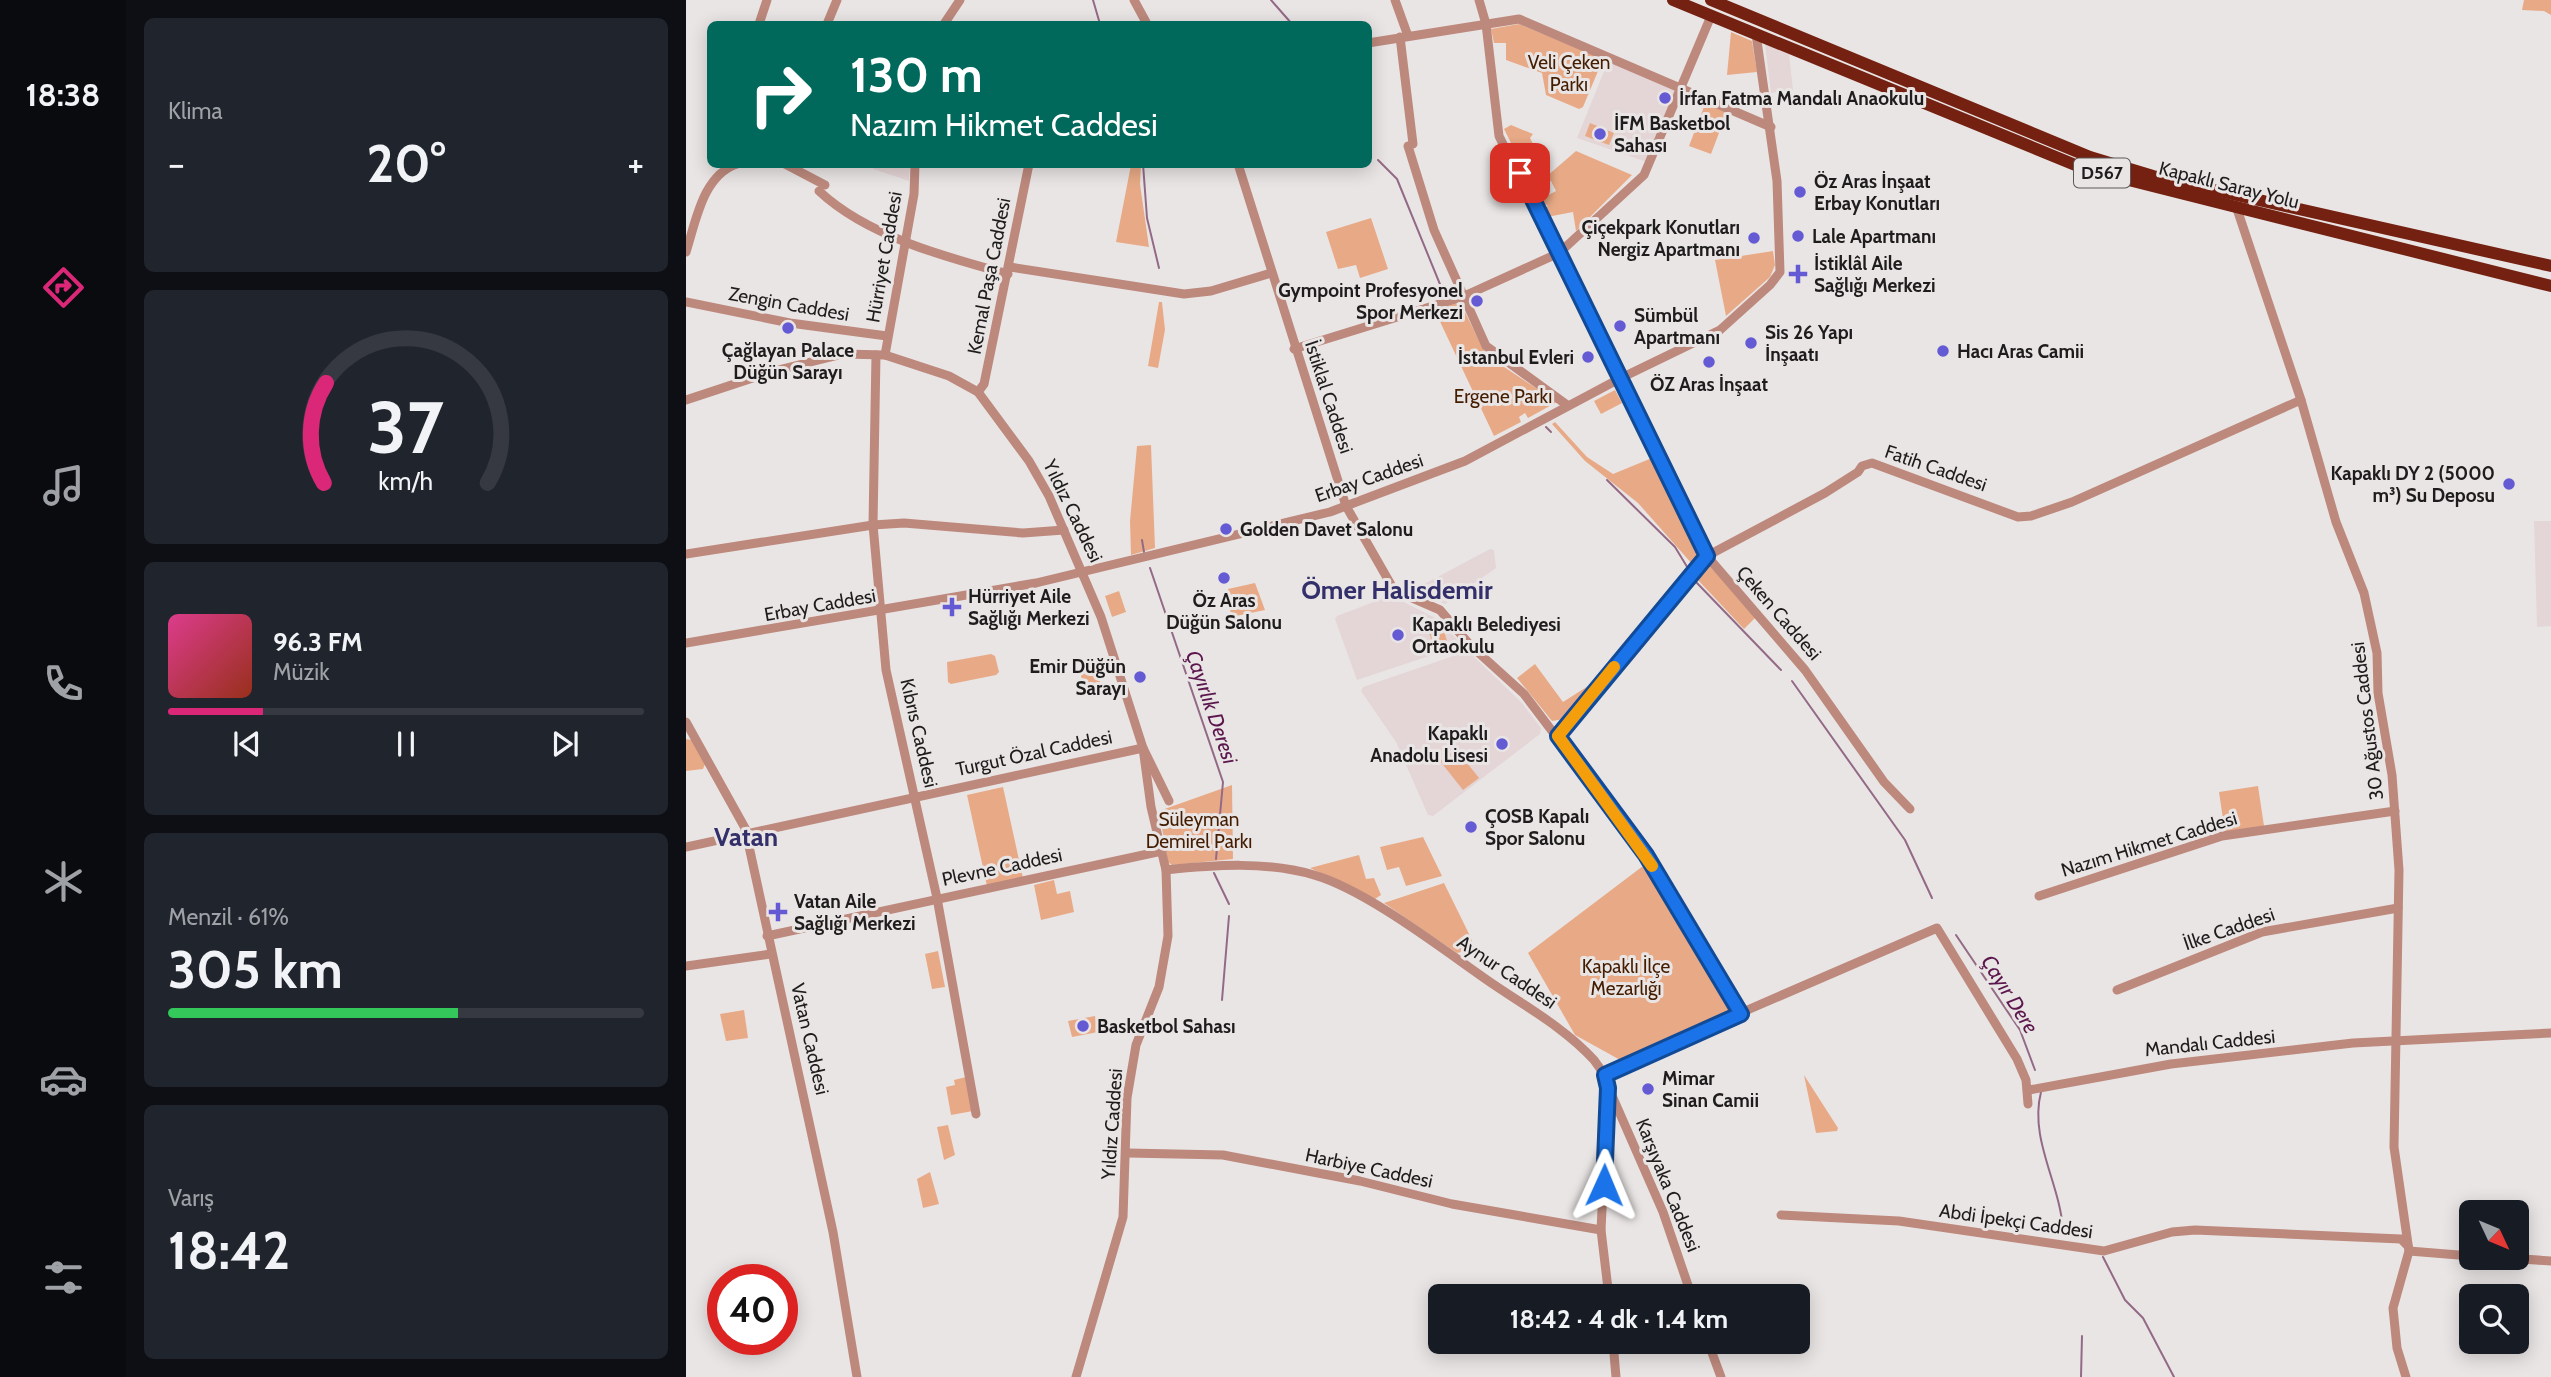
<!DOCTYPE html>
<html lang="tr">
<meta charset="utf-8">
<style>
:root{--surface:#171b24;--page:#20242c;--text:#f1f3f6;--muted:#9ea1a6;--line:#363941;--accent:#db2777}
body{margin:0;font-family:Cabin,sans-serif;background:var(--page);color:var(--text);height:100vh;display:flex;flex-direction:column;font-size:26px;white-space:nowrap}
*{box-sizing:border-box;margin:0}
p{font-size:23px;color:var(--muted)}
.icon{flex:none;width:38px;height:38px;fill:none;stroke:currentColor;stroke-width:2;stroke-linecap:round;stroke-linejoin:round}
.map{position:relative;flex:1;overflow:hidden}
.sheet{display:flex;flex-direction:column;gap:18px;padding:18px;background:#0d0f14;width:560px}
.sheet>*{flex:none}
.guide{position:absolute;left:21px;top:21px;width:665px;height:147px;border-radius:10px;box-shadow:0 4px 18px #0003;background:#00695c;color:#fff;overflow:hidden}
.needle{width:46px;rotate:134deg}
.buttons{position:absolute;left:1773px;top:1200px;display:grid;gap:14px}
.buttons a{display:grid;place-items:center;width:70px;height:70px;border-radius:10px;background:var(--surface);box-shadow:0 4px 18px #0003;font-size:35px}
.speed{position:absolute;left:21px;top:1264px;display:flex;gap:14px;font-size:35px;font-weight:700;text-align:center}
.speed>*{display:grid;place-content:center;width:91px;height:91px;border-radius:50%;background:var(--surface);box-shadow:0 4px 18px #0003;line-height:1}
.speed .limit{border:10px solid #d22;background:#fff;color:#111}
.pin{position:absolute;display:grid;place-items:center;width:60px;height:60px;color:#fff;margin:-30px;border-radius:14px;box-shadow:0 4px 10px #0006}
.me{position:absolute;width:77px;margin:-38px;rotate:1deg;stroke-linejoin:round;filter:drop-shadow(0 0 5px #0008)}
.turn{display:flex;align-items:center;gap:24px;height:147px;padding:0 28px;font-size:32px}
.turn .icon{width:91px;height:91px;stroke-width:2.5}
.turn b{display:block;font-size:49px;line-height:60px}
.big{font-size:52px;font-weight:800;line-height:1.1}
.sheet .card{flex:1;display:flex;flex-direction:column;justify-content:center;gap:10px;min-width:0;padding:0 24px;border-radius:10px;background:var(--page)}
.sheet .dial{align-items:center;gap:0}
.dial svg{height:182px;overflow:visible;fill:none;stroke:var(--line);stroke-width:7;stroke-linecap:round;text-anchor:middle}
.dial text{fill:var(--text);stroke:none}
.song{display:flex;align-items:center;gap:21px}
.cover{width:84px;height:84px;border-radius:10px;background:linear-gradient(135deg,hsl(330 70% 55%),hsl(10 70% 35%))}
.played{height:7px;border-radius:4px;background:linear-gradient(90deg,var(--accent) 20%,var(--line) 20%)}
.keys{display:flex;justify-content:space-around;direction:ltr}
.heat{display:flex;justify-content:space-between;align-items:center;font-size:38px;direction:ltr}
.charge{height:10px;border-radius:5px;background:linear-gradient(90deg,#34c759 61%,var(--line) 0)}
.trip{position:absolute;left:742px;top:1284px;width:382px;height:70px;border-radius:10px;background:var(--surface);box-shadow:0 4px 18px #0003;font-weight:800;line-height:70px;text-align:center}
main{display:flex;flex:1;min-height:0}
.tabs{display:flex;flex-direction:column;width:126px;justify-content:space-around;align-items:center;background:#090b0e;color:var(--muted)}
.tabs .icon{width:49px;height:49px}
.tabs .active{color:var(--accent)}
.tabs b{font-size:32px;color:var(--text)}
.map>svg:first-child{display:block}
.built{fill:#e4d5d6}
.green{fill:#e8aa86}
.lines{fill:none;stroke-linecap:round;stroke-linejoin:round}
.stream{stroke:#936a86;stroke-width:2}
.minor{stroke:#bd897d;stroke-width:9}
.highway{stroke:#742111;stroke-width:12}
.route-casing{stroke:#114b97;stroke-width:18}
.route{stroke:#1a73e8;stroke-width:12}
.slow{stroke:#f59e0b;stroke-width:12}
.poi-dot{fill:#645ad3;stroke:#eae5e5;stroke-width:2.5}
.labels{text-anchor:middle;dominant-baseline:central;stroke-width:6;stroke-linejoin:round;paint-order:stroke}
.shield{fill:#eae5e5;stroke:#5b5858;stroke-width:2}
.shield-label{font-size:18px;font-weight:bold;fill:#1e1c1c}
.park-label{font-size:19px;fill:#441d01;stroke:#eae5e5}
.poi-label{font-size:19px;font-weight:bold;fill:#1e1c1c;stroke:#eae5e5;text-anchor:start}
.street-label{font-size:19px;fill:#1e1c1c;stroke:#eae5e5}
.water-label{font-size:21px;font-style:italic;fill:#5b174d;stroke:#eae5e5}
.district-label{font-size:26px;font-weight:bold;fill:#322f6a;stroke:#eae5e5}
</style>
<main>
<nav class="tabs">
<b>18:38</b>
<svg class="icon active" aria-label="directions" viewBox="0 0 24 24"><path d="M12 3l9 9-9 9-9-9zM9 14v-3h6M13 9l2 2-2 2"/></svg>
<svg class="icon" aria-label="music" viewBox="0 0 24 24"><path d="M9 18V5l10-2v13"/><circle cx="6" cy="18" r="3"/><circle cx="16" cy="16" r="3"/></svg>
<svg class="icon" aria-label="phone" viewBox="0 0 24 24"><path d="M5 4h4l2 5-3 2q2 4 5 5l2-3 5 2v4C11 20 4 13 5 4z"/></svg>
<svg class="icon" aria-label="climate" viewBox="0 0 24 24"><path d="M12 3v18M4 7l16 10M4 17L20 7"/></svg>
<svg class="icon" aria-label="car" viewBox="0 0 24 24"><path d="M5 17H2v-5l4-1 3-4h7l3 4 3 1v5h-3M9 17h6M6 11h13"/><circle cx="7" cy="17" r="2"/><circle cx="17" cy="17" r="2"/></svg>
<svg class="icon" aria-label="filters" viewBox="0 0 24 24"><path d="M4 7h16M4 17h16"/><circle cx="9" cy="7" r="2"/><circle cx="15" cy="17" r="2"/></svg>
</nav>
<section class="sheet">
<div class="card"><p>Klima</p>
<div class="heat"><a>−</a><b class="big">20°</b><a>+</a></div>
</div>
<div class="card dial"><svg viewBox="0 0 100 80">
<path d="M14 69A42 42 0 1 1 86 69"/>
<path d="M14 69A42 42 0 0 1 15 25" stroke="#db2777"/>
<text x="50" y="56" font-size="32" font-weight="700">37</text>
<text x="50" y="72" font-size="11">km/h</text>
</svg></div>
<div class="card">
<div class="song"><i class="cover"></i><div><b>96.3 FM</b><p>Müzik</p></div></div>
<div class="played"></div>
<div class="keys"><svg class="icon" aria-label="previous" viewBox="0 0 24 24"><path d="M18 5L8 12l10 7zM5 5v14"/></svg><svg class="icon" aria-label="pause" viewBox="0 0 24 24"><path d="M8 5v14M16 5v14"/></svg><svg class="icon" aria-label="next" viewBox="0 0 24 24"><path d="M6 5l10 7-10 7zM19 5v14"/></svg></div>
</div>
<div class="card"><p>Menzil · 61%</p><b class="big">305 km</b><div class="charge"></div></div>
<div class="card"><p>Varış</p><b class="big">18:42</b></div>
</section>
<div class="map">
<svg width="1865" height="1377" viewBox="0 0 1865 1377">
<rect width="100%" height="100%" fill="#eae5e5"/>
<!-- built -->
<g class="built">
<path d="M1079 44 1103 54 1107 90 1085 93Z"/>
<path d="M926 62 990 89 961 162 891 138 921 64Z"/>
<path d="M189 164 224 165 223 181 187 169Z"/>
<path d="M1848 521H1865V626L1851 627Z"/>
<path d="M804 549 808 550 810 568 759 604 739 596 741 592 731 588Z"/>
<path d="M701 597 710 598 753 620 776 645 671 680 649 619 651 616Z"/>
<path d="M782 651 836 703 855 728 854 734 747 816 742 815 710 742 675 691 677 687Z"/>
</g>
<!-- green -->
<g class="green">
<path d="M1838 0H1865V15L1858 11 1836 10Z"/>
<path d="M833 24 917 59 897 107 893 109 860 95 856 73 820 60V43H808L805 29Z"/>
<path d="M1045 32 1066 41 1071 72 1041 75Z"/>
<path d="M1019 104 1041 112 1025 154 1003 146Z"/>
<path d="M904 123 928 133 923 145 899 136Z"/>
<path d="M825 125 847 134 844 138 855 160 846 165 850 174 842 177 818 129Z"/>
<path d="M890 151 946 175 890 231 887 212 861 217 857 209 862 206 853 200 870 191 865 181 853 183Z"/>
<path d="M445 165H455L454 184 463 247 430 242Z"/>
<path d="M685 218 702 269 674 278 670 265 652 269 640 232Z"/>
<path d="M1087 251 1089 265 1084 277 1040 316 1029 260Z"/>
<path d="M473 302H476L479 330 472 368 462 366Z"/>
<path d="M770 303 775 313 779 312 800 355 871 402 842 418 839 413 833 417 835 422 808 436 749 311Z"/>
<path d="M929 390 936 403 915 414 908 401Z"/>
<path d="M869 422 901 457 927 474 966 458 1014 555 1007 565 952 503 899 461 866 424Z"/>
<path d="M465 445 469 548 445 555 444 521 451 446Z"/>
<path d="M1022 563 1069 618 1058 629 1011 579Z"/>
<path d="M569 583 579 610 545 617 542 589Z"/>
<path d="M433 591 440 612 426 617 419 596Z"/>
<path d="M755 622 763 647 749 651 741 626Z"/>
<path d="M305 654 309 656 313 672 310 675 265 684 262 682 261 662Z"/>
<path d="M410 663 415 687 398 690 393 666Z"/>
<path d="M849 664 877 702 910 681 878 719 866 721 831 678Z"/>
<path d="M0 739 6 740 19 764 17 769 0 771Z"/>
<path d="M770 749 793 778 777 790 754 761Z"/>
<path d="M546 785 547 859 486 865 482 862 473 811Z"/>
<path d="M1572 786 1578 826 1539 833 1533 792Z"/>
<path d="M317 787 337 878 301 886 281 795Z"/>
<path d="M737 837 756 876 720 886 713 867 701 870 694 847Z"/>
<path d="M673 855 680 879 688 878 695 895 689 899 624 868Z"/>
<path d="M957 866 1044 1004 1041 1014 936 1061 889 1035 842 953Z"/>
<path d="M368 880 371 894 384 891 388 912 355 920 348 885Z"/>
<path d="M758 883 786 940 784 950 771 953 698 903Z"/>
<path d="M252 951 259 987 246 989 239 954Z"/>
<path d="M58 1010 62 1038 40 1041 34 1014Z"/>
<path d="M409 1016 412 1032 386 1037 382 1021Z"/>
<path d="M1118 1075 1152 1128 1151 1131 1130 1133Z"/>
<path d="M280 1077 287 1111 265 1115 260 1087 269 1085 268 1080Z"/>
<path d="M262 1125 269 1155 258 1160 251 1127Z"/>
<path d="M244 1172 253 1204 237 1208 231 1179Z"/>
</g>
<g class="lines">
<!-- stream -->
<g class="stream">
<path d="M407 0 414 24"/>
<path d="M585 0 606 24"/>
<path d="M692 160 711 179 760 299"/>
<path d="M457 164 461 218 473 268"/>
<path d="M860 427 865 432"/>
<path d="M921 480 989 547 1003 570"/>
<path d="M456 540 458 552"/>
<path d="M464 568 537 782 530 859"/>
<path d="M1010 582 1095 670"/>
<path d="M1106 681 1219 840 1246 898"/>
<path d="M528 873 543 904"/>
<path d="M1270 935 1334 1030 1349 1070"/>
<path d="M536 1000 543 916"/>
<path d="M1355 1092C1343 1139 1374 1183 1377 1230L1382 1235"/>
<path d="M1417 1257 1439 1300 1457 1318 1488 1377"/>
<path d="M1395 1377 1396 1336"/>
</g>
<!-- minor -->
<g class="minor">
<path d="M448 0 461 24"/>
<path d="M709 0 722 36"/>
<path d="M793 0 800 24 813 136 1021 556 1119 670 1198 782 1224 809"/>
<path d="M73 24 81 0"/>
<path d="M141 24 151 0"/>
<path d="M258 24 274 0"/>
<path d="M714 37 727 144"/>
<path d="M682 43 833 19 1085 127"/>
<path d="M722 146 748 230 800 346 881 405"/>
<path d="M99 164 139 185"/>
<path d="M552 164 660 506 708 590 754 610 784 645 838 694 960 855 1055 1014"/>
<path d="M133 191C181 236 259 257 322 274"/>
<path d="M1550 206 1615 400 1650 522 1678 593 1691 653 1692 693 1706 775 1713 870 1708 1147 1723 1251 1707 1308 1711 1348 1720 1377"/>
<path d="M0 252C10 221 17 175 51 164"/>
<path d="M324 267 498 294 525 291 585 273"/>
<path d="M0 302 104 323 201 336"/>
<path d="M608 349 776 297 873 253 958 175 1025 16"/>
<path d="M190 355 187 525 200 670 251 898 290 1114"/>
<path d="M199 355 228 194 229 164"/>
<path d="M292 392 298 384 343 164"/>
<path d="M0 400 88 371 157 354 199 355 263 376 292 392 343 461 363 496 415 617 457 748 465 807 480 870 482 936 473 987 450 1045 441 1098 437 1217 390 1377"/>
<path d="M0 554 187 525 218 523 337 533 378 530"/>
<path d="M0 643 350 583 644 512 779 461 933 379 1034 330 1084 285 1094 272 1091 181 1070 34"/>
<path d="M0 722 59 828 147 1232 171 1377"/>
<path d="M872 736 1021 556 1139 493 1172 472 1176 466 1186 463 1332 517 1345 516 1386 502 1615 400"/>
<path d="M0 847 457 748 483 801"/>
<path d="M480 870C527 865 582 861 628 875 680 890 755 948 801 980 837 1005 878 1027 908 1060 915 1069 920 1077 922 1088L915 1230 923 1297"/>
<path d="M1353 896 1536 836 1709 811"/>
<path d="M81 936 476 851"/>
<path d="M0 966 85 954"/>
<path d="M1431 990 1576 932 1712 908"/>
<path d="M919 1075 1066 1008 1251 928 1331 1059 1340 1080 1342 1104"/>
<path d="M1343 1090 1485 1064 1667 1043 1865 1033"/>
<path d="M924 1091 977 1212 1006 1297"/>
<path d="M442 1153 537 1155 674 1181 766 1204 915 1230"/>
<path d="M1095 1215 1213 1221 1418 1251 1486 1232 1509 1230 1715 1239 1722 1246"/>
<path d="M1723 1251 1785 1256"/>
<path d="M1822 1258 1865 1261"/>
<path d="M927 1342 930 1377"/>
<path d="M1022 1342 1035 1377"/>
</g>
<!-- highway -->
<g class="highway">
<path d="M987 0 1399 169 1865 286"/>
<path d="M1025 0 1404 157 1467 176 1865 266"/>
</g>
</g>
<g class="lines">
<!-- route casing -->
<g class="route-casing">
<path id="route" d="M834 173 1021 556 872 736 960 855 1055 1014 919 1075 922 1088 918 1185"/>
</g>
<!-- route -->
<use href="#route" class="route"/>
<!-- slow -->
<path class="slow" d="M928 667 872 736 966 866"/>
</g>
<!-- markers -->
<g class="poi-dot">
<circle cx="979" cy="98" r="7"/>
<circle cx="914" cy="134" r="7"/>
<circle cx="1114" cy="192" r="7"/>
<circle cx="1112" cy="236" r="7"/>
<circle cx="1068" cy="238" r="7"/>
<path d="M1108.5 263.5h7v7h7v7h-7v7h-7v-7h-7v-7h7z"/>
<circle cx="791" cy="301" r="7"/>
<circle cx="934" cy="326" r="7"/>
<circle cx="102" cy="328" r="7"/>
<circle cx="1065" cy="343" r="7"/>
<circle cx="1257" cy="351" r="7"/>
<circle cx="902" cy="357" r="7"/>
<circle cx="1023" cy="362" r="7"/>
<circle cx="1823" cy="484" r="7"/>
<circle cx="540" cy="529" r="7"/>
<circle cx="538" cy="578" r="7"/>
<path d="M262.5 596.5h7v7h7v7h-7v7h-7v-7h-7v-7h7z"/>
<circle cx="712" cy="635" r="7"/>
<circle cx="454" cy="677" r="7"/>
<circle cx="816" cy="744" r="7"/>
<circle cx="785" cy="827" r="7"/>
<path d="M88.5 901.5h7v7h7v7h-7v7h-7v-7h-7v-7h7z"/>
<circle cx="397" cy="1026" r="7"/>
<circle cx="962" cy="1089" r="7"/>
</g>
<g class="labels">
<!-- shield labels -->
<rect class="shield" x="1388" y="158.5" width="56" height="29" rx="5"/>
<g class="shield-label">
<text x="1416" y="173">D567</text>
</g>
<!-- park labels -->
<g class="park-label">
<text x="883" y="62">Veli Çeken<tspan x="883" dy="22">Parkı</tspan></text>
<text x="817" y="396">Ergene Parkı</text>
<text x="513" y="819">Süleyman<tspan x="513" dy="22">Demirel Parkı</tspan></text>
<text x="940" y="966">Kapaklı İlçe<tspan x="940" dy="22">Mezarlığı</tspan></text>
</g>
<!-- poi labels -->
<g class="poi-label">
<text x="993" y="98">İrfan Fatma Mandalı Anaokulu</text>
<text x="928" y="123">İFM Basketbol<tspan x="928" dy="22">Sahası</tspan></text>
<text x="1128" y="181">Öz Aras İnşaat<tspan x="1128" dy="22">Erbay Konutları</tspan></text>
<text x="1054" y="227" text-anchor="end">Çiçekpark Konutları<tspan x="1054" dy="22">Nergiz Apartmanı</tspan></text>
<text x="1126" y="236">Lale Apartmanı</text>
<text x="1128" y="263">İstiklâl Aile<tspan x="1128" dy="22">Sağlığı Merkezi</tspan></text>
<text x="777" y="290" text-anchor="end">Gympoint Profesyonel<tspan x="777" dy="22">Spor Merkezi</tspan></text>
<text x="948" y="315">Sümbül<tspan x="948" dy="22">Apartmanı</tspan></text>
<text x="1079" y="332">Sis 26 Yapı<tspan x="1079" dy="22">İnşaatı</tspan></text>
<text x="102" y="350" text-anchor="middle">Çağlayan Palace<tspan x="102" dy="22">Düğün Sarayı</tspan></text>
<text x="1271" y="351">Hacı Aras Camii</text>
<text x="888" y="357" text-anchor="end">İstanbul Evleri</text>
<text x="1023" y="384" text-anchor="middle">ÖZ Aras İnşaat</text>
<text x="1809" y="473" text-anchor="end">Kapaklı DY 2 (5000<tspan x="1809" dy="22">m³) Su Deposu</tspan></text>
<text x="554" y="529">Golden Davet Salonu</text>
<text x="282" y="596">Hürriyet Aile<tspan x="282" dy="22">Sağlığı Merkezi</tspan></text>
<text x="538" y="600" text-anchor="middle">Öz Aras<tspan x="538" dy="22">Düğün Salonu</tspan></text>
<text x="726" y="624">Kapaklı Belediyesi<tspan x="726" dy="22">Ortaokulu</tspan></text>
<text x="440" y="666" text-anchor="end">Emir Düğün<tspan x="440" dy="22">Sarayı</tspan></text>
<text x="802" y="733" text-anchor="end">Kapaklı<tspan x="802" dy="22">Anadolu Lisesi</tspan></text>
<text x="799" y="816">ÇOSB Kapalı<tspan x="799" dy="22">Spor Salonu</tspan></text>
<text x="108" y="901">Vatan Aile<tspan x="108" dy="22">Sağlığı Merkezi</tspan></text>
<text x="411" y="1026">Basketbol Sahası</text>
<text x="976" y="1078">Mimar<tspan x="976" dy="22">Sinan Camii</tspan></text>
</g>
<!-- street labels -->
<g class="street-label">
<text transform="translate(1543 185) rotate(14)">Kapaklı Saray Yolu</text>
<text transform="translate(198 257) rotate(-80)">Hürriyet Caddesi</text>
<text transform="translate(303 276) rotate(-79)">Kemal Paşa Caddesi</text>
<text transform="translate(103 304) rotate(10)">Zengin Caddesi</text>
<text transform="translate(643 397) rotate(72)">İstiklal Caddesi</text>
<text transform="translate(1250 468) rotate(19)">Fatih Caddesi</text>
<text transform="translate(683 478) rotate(-19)">Erbay Caddesi</text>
<text transform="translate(387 511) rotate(64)">Yıldız Caddesi</text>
<text transform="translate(134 605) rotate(-10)">Erbay Caddesi</text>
<text transform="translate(1093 613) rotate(49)">Çeken Caddesi</text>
<text transform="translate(1681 721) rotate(-97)">30 Ağustos Caddesi</text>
<text transform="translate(233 733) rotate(77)">Kıbrıs Caddesi</text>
<text transform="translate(348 753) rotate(-12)">Turgut Özal Caddesi</text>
<text transform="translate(1463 844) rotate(-17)">Nazım Hikmet Caddesi</text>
<text transform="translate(316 867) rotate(-12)">Plevne Caddesi</text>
<text transform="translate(1543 929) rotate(-19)">İlke Caddesi</text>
<text transform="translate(821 972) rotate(34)">Aynur Caddesi</text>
<text transform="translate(124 1039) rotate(77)">Vatan Caddesi</text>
<text transform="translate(1524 1043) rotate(-6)">Mandalı Caddesi</text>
<text transform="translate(426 1124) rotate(-86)">Yıldız Caddesi</text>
<text transform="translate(683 1168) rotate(12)">Harbiye Caddesi</text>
<text transform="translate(982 1185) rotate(68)">Karşıyaka Caddesi</text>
<text transform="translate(1330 1221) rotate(8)">Abdi İpekçi Caddesi</text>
</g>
<!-- water labels -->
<g class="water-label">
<text transform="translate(526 707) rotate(71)">Çayırlık Deresi</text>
<text transform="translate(1324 994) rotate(58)">Çayır Dere</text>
</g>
<!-- district labels -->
<g class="district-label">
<text x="711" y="590">Ömer Halisdemir</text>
<text x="60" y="837">Vatan</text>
</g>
</g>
</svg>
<div class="buttons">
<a><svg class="needle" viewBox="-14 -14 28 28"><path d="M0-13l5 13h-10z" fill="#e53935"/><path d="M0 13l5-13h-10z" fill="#9ea1a6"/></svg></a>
<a><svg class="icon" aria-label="search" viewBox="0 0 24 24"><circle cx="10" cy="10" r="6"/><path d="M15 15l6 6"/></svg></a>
</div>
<div class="speed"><div class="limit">40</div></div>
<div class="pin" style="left:834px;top:173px;background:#d93025"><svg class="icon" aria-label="arrive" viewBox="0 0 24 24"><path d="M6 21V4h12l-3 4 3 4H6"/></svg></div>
<svg class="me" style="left:918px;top:1185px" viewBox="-20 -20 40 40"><path d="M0-17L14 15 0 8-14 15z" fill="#1a73e8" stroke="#fff" stroke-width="4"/></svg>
<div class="trip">18:42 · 4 dk · 1.4 km</div>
<div class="guide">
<div class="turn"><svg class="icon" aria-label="right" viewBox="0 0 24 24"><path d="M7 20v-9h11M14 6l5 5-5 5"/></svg><div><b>130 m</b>Nazım Hikmet Caddesi</div></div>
</div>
</div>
</main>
